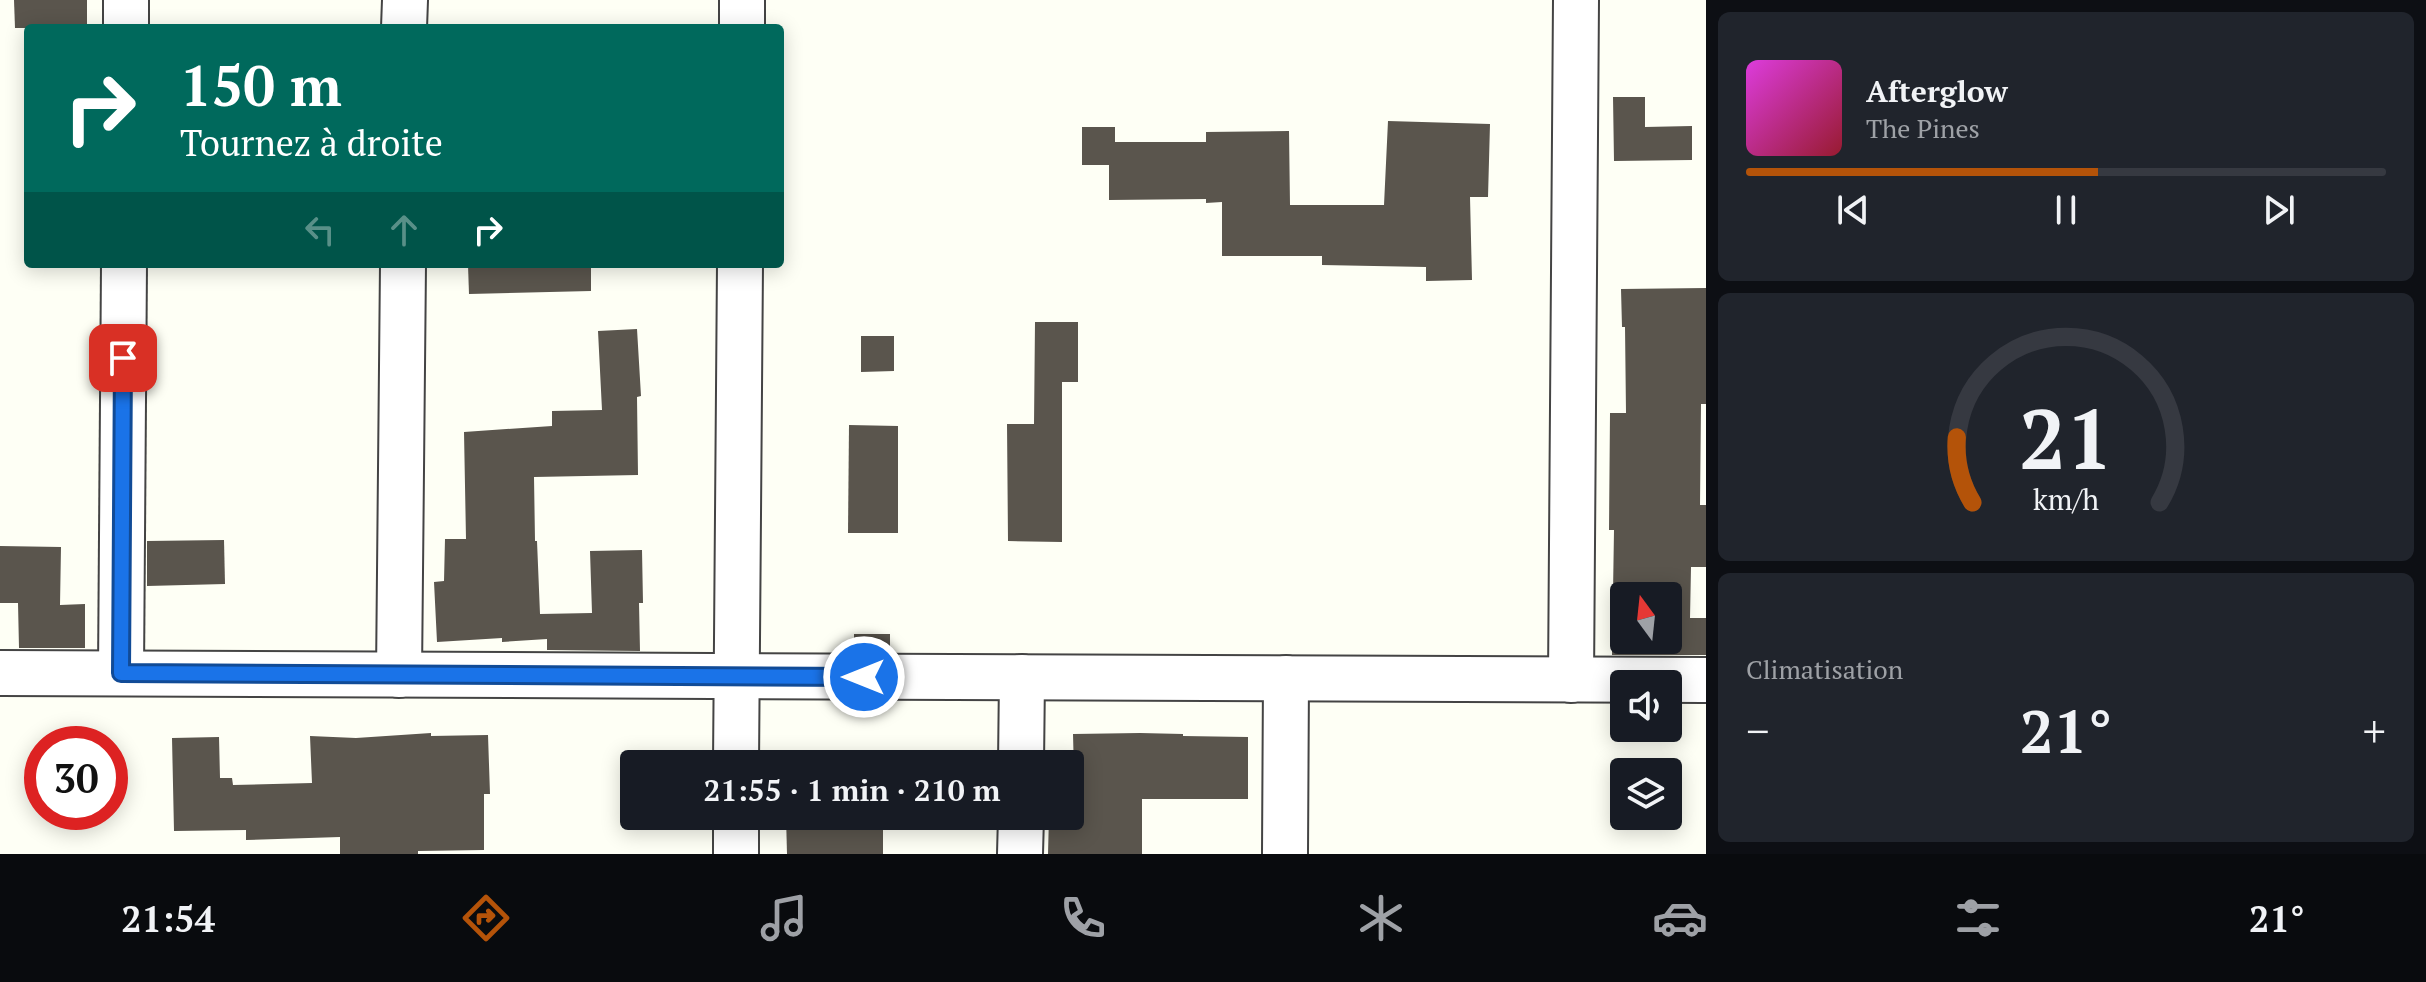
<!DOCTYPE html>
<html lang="fr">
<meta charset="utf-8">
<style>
:root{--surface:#171b24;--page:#20242c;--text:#f1f3f6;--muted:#9ea1a6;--line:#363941;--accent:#b45309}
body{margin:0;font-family:"PT Serif",serif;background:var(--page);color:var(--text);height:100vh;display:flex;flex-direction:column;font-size:30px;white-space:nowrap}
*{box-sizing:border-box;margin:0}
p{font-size:26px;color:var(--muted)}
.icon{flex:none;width:44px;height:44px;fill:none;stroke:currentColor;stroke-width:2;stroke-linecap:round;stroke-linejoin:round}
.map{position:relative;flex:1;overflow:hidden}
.sheet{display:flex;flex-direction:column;gap:12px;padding:12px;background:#0d0f14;width:720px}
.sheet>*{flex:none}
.banner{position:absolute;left:24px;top:24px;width:760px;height:244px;border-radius:8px;box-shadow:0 4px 20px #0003;background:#00695c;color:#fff;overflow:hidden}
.needle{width:52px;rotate:345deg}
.fabs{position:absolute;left:1610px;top:582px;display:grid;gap:16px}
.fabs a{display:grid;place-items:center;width:72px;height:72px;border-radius:8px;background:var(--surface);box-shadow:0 4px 20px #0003;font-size:40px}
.speed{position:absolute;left:24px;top:726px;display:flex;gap:16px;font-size:40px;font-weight:700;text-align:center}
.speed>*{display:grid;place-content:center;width:104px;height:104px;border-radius:50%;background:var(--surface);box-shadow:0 4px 20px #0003;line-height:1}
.speed .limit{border:12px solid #d22;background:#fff;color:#111}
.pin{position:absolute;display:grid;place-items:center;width:68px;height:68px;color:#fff;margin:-34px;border-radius:16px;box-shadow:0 4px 12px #0006}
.me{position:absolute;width:88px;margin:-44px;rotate:270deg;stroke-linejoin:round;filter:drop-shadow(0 0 6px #0008)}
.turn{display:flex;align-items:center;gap:28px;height:168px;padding:0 24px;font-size:36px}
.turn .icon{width:104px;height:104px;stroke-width:2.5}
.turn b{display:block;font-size:56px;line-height:68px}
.lanes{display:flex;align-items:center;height:76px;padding:0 24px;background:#0003;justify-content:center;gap:40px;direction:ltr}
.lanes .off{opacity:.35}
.big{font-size:60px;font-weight:600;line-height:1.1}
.sheet .widget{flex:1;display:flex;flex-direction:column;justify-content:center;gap:12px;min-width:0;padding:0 28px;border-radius:12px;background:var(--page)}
.sheet .dial{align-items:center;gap:0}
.dial svg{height:208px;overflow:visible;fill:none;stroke:var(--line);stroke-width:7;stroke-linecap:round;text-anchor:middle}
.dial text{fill:var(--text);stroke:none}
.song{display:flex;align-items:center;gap:24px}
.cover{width:96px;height:96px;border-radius:12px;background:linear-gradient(135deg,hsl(300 70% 55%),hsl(350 70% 35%))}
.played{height:8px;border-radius:4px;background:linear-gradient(90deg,var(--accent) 55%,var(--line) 55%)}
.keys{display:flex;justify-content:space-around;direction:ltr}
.heat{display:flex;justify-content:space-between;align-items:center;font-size:44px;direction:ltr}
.trip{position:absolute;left:620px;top:750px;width:464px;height:80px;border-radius:8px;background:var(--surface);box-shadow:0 4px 20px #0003;font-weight:600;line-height:80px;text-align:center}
.dock{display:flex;height:128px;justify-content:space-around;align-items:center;background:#090b0e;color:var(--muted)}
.dock .icon{width:56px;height:56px}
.dock .active{color:var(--accent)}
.dock b{font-size:36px;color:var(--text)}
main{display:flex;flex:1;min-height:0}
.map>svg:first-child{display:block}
.building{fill:#5a554d;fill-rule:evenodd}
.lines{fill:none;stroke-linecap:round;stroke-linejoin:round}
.minor-casing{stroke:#444;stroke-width:48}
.minor{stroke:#fff;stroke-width:44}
.route-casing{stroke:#114b97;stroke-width:20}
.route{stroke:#1a73e8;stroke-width:14}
</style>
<main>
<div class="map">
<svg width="1706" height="854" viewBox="0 0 1706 854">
<rect width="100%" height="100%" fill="#fefff5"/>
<!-- building -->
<g class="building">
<path d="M14 0H87V28H15Z"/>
<path d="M1613 97H1645V127L1692 126V160L1614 161Z"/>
<path d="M1388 121 1490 124 1488 197H1470L1472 280 1426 281V267L1322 265V256H1222V202L1206 203V199L1109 200V165H1082V127H1115V142H1206V132L1289 131 1290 205H1384Z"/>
<path d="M591 264V291L469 294 468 265Z"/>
<path d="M1706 288V404H1701L1700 505H1706V567H1691L1690 618H1706V655H1612L1614 530H1609L1610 413H1626L1625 327H1622L1621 289ZM1624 596H1668V640H1624Z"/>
<path d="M1035 322H1078V382H1062V542L1008 541 1007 424H1034Z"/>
<path d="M637 329 641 396 637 397 638 475 534 477 535 541H537L540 614 592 613 590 551 642 550 643 603H639L640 651 547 650V639L502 642V638L437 642 434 582 444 581 445 539H466L464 432 552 426V411L602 410 598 331Z"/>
<path d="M861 336H894V371L861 372Z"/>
<path d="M849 425 898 426V533H848Z"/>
<path d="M224 540 225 584 147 586V541Z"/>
<path d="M0 546 61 547 60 605 85 604V648H19L18 603H0Z"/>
<rect x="854" y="634" width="36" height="18"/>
<path d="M431 733V736L488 735 490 794H484V850L418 851V854H340V837L246 840V830L174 831 172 738 219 737 220 778H232L233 785 312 783 310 736 356 738Z"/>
<path d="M1140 733 1183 734V736L1248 737V799H1142V854H1048L1049 816H1070V811H1075L1073 734Z"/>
<path d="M786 816H883V854H787Z"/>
</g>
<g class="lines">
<!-- minor casing -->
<g class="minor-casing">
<g id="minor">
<path d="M126 28V0"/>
<path d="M404 28 405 0"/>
<path d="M742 28V0"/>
<path d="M0 673 1706 680"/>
<path d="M121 673 124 264"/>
<path d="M399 675 403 264"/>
<path d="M1571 680 1576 0"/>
<path d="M736 764 740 264"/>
<path d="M1021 764 1022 677"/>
<path d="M736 854V816"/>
<path d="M1020 854 1021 816"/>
<path d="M1285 854 1286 678"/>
</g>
</g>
<!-- minor -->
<use href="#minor" class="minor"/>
</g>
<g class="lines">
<!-- route casing -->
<g class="route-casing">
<path id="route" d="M123 358 121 673 864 677"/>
</g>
<!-- route -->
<use href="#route" class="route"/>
</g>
</svg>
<div class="fabs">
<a><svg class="needle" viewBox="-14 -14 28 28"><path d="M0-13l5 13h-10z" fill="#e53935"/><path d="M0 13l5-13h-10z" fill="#9ea1a6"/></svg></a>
<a><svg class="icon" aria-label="sound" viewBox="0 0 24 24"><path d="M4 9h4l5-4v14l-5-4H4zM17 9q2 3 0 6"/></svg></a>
<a><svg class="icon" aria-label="layers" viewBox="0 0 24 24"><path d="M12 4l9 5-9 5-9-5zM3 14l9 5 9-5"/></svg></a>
</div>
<div class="speed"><div class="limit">30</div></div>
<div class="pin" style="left:123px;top:358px;background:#d93025"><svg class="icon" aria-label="arrive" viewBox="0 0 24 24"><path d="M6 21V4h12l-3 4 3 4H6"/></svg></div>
<svg class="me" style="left:864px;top:677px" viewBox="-20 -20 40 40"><circle r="17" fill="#1a73e8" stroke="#fff" stroke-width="3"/><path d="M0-11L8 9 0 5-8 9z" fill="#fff"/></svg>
<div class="trip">21:55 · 1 min · 210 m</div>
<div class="banner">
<div class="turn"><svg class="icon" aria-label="right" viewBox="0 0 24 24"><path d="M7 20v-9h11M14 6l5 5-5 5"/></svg><div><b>150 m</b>Tournez à droite</div></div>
<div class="lanes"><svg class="icon off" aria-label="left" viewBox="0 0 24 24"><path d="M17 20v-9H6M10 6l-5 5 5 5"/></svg><svg class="icon off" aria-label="ahead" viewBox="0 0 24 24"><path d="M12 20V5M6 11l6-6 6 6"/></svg><svg class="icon" aria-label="right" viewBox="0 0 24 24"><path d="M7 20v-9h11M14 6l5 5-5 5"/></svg></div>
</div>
</div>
<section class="sheet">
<div class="widget">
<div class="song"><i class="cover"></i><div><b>Afterglow</b><p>The Pines</p></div></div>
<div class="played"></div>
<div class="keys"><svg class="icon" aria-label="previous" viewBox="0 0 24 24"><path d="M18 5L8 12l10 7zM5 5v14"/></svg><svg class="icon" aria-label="pause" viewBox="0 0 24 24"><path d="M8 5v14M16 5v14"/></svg><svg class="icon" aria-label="next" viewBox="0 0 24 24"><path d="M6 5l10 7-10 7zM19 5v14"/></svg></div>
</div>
<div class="widget dial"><svg viewBox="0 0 100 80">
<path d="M14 69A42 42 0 1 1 86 69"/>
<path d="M14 69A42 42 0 0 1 8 44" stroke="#b45309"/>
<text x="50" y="56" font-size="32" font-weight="700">21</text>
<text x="50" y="72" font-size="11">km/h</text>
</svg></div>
<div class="widget"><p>Climatisation</p>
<div class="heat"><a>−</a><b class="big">21°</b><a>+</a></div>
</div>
</section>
</main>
<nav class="dock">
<b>21:54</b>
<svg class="icon active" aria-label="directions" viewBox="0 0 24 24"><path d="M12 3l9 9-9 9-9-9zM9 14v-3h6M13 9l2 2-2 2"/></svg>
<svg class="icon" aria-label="music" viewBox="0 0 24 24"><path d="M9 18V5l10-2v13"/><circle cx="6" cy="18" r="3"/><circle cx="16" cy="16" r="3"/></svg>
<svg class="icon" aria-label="phone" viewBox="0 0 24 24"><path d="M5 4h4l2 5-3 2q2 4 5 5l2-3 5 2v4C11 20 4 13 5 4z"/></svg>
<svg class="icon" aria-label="climate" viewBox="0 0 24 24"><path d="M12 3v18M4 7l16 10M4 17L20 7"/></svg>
<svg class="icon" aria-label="car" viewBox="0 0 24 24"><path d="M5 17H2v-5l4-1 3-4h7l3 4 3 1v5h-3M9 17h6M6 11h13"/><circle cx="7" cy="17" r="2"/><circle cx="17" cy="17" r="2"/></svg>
<svg class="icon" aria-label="filters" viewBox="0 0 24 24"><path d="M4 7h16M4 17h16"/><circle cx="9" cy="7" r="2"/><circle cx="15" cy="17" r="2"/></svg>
<b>21°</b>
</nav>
